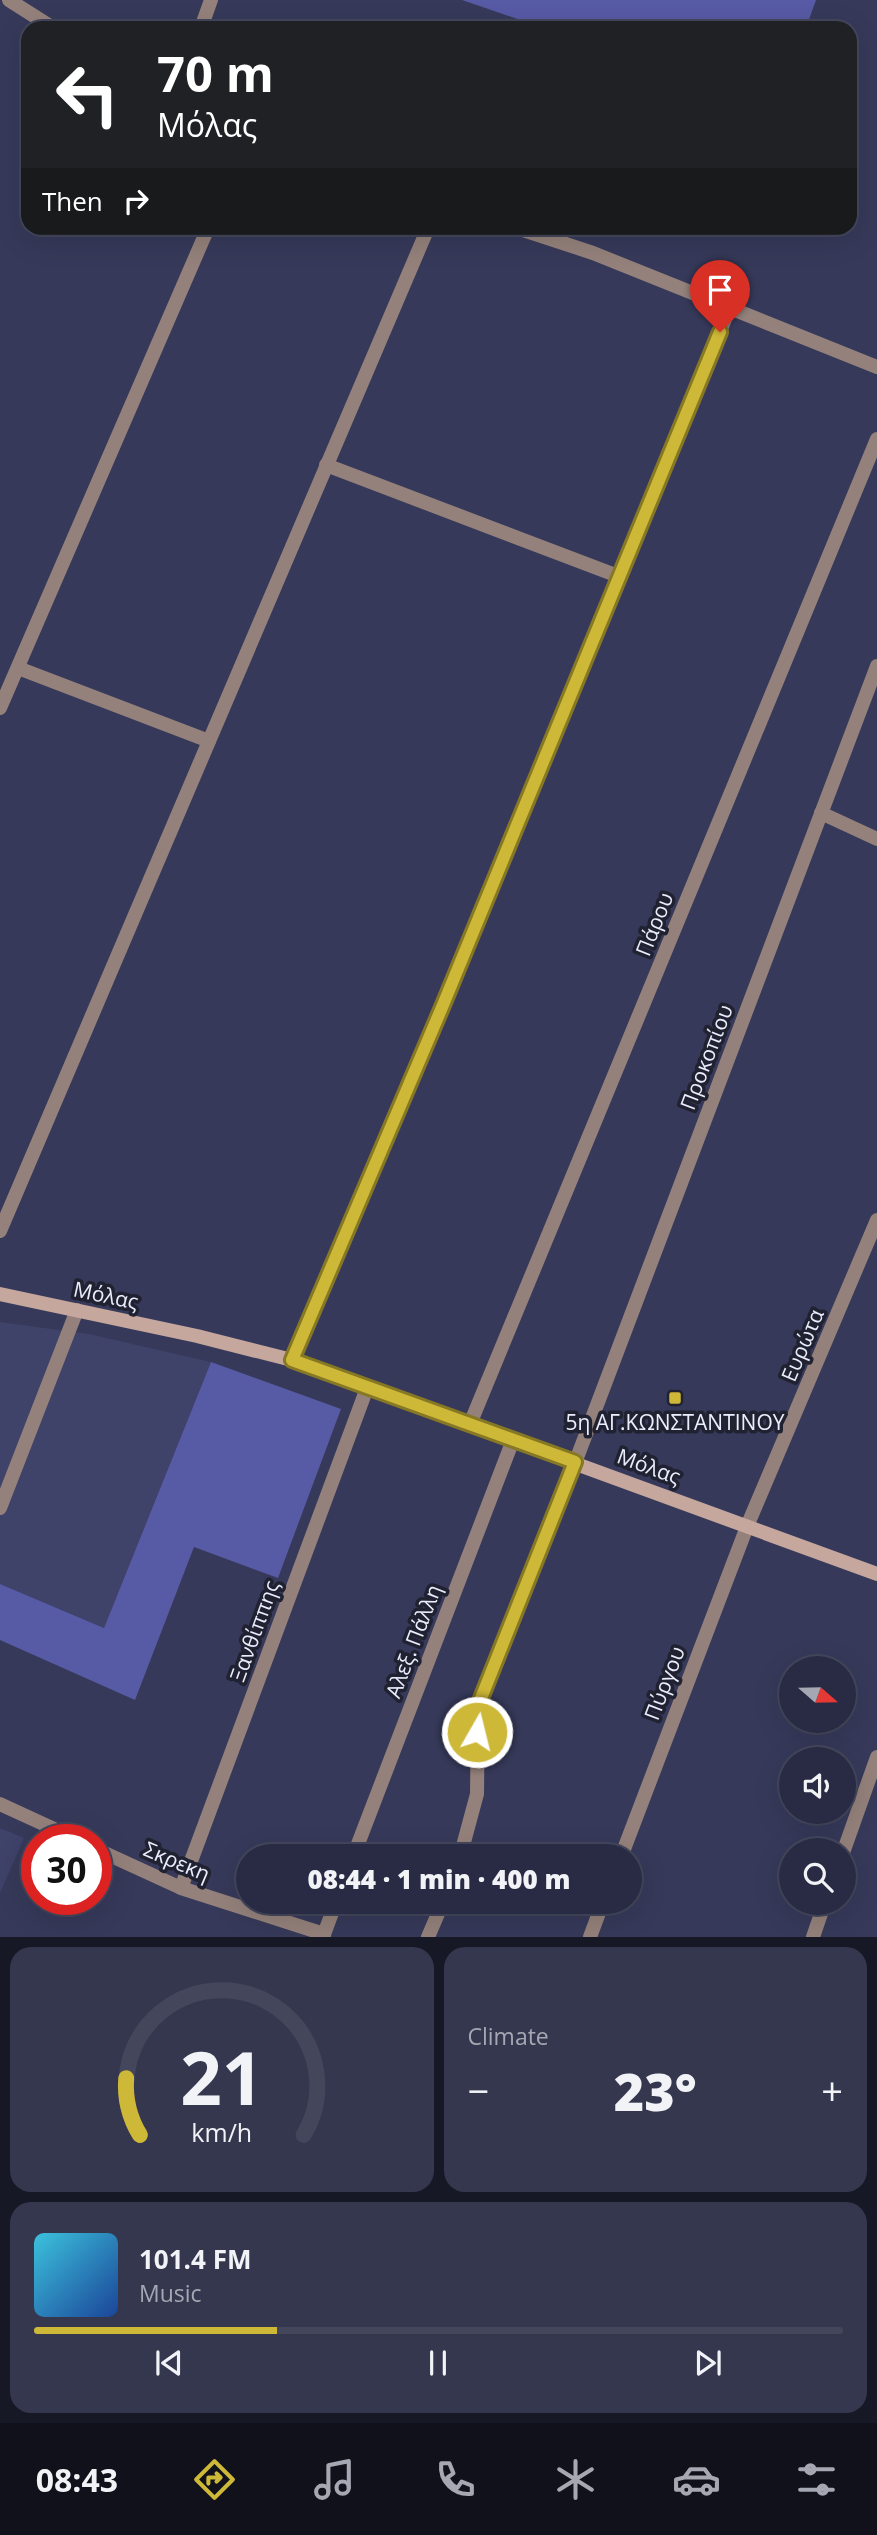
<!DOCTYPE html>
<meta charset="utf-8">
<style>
:root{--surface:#282b43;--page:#34374e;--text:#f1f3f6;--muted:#a5a7b2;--line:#44475c;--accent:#ceb837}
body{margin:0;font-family:"Open Sans",sans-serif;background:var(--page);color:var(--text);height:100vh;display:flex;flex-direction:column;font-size:26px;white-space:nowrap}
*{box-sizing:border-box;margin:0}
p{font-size:23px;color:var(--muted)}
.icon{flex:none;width:38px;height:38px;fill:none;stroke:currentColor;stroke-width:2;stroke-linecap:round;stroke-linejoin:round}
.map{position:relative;height:1937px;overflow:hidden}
.details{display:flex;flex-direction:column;gap:10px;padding:10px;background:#161825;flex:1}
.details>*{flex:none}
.guide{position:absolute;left:21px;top:21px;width:836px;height:214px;border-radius:21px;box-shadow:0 7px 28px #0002,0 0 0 2px var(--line);background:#202124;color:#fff;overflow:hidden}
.needle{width:46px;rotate:110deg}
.tools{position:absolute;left:779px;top:1656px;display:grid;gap:14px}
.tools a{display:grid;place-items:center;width:77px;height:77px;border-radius:50%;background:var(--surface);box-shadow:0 7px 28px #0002,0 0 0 2px var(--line);font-size:35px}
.speed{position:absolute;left:21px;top:1824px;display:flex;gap:14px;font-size:35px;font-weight:700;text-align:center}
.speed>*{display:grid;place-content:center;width:91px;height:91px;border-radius:50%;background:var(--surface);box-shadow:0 7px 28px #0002,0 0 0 2px var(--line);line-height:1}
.speed .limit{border:10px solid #d22;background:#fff;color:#111}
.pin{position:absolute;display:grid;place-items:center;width:60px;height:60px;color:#fff;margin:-72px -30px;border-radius:50% 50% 50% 0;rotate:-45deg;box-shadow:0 0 7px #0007}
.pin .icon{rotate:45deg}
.me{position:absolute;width:77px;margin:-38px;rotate:8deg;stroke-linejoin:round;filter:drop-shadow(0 0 5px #0008)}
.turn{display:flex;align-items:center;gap:24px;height:147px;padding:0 21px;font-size:32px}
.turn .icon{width:91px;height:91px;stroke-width:2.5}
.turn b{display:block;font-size:49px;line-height:60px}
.then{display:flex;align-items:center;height:66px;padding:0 21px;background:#0003;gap:14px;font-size:26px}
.big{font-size:52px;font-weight:800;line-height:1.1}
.details .tile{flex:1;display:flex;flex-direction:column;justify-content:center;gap:10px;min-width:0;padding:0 24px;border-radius:21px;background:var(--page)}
.details .dial{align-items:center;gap:0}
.dial svg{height:182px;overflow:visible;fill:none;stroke:var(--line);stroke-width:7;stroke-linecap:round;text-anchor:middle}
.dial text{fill:var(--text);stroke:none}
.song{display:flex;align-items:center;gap:21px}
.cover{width:84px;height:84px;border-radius:10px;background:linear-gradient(135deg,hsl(190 70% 55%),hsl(220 70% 35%))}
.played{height:7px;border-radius:4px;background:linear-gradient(90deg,var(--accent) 30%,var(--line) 30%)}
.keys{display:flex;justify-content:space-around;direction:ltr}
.heat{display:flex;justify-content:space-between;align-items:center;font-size:38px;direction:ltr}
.details .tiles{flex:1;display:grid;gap:10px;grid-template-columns:1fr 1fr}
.tile:last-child{grid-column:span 2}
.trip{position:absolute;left:236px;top:1844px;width:406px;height:70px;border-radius:35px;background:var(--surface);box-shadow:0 7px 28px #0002,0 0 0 2px var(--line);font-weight:800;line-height:70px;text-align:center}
.menu{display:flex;height:112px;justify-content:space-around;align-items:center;background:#10111b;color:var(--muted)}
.menu .icon{width:49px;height:49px}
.menu .active{color:var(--accent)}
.menu b{font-size:32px;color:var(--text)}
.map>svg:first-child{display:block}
.built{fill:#3f4269}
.green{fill:#575aa4}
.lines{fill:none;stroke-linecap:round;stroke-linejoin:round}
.street{stroke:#94817b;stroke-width:14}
.secondary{stroke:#c5a79d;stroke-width:14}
.route-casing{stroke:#867824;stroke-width:18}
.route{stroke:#ceb837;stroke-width:12}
.poi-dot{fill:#ceb837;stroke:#202231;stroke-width:2.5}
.labels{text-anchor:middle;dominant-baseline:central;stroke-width:7;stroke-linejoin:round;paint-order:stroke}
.street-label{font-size:21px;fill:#eaedfd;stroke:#202231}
.poi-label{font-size:21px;fill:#eaedfd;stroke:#202231}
</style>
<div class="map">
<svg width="877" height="1937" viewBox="0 0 877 1937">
<rect width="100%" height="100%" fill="#363959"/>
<!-- built -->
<g class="built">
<path d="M0 1322 89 1334 211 1362 104 1628 0 1584Z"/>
<path d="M0 1828 24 1838 0 1893Z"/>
</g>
<!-- green -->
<g class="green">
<path d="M462 0H816L806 28H544Z"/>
<path d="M211 1362 341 1409 278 1578 194 1547 135 1700 0 1640V1584L104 1628Z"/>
</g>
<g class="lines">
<!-- street -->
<g class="street">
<path d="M9 0 53 28"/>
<path d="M201 28 211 0"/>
<path d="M517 228 593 253 877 367"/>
<path d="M326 465 618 576"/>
<path d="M18 668 209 741"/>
<path d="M0 708 208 228"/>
<path d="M821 813 877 839"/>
<path d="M0 1231 428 228"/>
<path d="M292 1360 443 1005 730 307"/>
<path d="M470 1424 877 439"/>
<path d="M0 1508 77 1310"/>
<path d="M0 1804 76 1839"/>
<path d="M96 1849 181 1888 324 1934"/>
<path d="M844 1850 877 1757"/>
<path d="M353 1857 513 1440"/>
<path d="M460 1857 477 1794 478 1706 575 1463 877 666"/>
<path d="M621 1857 748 1524 877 1220"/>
<path d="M181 1888 367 1388"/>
<path d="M323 1937 336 1902"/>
<path d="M428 1937 443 1902"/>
<path d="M590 1937 603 1902"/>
<path d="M813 1937 825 1902"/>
</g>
<!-- secondary -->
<path class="secondary" d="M0 1294 197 1336 292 1360 877 1574"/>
</g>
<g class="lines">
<!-- route casing -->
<g class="route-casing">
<path id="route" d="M477 1732 478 1706 575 1462 292 1360 443 1005 720 332"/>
</g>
<!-- route -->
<use href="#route" class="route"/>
</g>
<!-- markers -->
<rect class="poi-dot" x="668" y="1391" width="14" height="14" rx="3.5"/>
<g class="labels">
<!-- street labels -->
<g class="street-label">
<text transform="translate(654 924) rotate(-68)">Πάρου</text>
<text transform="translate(706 1057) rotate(-69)">Προκοπίου</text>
<text transform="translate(106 1295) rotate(12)">Μόλας</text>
<text transform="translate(802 1345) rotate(-67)">Ευρώτα</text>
<text transform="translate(649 1466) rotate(20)">Μόλας</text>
<text transform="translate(254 1631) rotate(-70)">Ξανθίππης</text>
<text transform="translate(413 1641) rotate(-69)">Αλεξ. Πάλλη</text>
<text transform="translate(664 1683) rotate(-69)">Πύργου</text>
<text transform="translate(177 1861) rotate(23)">Σκρεκη</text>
</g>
<!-- poi labels -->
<g class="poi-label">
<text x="675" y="1422">5η ΑΓ.ΚΩΝΣΤΑΝΤΙΝΟΥ</text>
</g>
</g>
</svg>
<div class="tools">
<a><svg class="needle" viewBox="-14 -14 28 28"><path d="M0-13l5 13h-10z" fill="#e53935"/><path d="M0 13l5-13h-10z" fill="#a5a7b2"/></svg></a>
<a><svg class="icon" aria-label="sound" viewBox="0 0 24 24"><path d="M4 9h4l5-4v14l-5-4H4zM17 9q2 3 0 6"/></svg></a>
<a><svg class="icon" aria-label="search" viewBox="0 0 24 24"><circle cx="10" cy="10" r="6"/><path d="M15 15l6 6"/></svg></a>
</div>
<div class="speed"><div class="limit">30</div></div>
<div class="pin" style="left:720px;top:332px;background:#d93025"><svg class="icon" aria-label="arrive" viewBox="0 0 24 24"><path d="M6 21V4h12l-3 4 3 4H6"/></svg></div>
<svg class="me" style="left:477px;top:1732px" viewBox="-20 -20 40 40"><circle r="17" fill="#ceb837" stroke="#fff" stroke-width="3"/><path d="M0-11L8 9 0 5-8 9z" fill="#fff"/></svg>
<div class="trip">08:44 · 1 min · 400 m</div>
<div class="guide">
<div class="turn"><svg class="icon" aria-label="left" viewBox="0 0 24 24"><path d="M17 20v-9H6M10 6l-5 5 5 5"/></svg><div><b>70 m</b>Μόλας</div></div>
<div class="then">Then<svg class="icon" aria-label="right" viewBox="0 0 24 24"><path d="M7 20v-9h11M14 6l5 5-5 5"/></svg></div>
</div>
</div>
<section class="details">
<div class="tiles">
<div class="tile dial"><svg viewBox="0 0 100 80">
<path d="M14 69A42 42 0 1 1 86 69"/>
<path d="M14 69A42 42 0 0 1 8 44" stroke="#ceb837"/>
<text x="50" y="56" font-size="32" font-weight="700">21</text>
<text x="50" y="72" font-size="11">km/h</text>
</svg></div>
<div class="tile"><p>Climate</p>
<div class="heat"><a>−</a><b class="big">23°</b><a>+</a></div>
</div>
<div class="tile">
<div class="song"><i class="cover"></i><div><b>101.4 FM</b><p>Music</p></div></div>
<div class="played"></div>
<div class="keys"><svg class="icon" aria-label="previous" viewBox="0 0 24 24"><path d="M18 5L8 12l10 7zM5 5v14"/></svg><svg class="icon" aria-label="pause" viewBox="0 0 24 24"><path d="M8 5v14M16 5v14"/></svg><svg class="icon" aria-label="next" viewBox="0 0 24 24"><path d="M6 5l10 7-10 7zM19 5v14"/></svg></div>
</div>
</div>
</section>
<nav class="menu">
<b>08:43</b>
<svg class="icon active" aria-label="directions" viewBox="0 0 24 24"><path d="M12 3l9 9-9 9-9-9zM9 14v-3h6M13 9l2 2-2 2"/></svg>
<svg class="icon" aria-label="music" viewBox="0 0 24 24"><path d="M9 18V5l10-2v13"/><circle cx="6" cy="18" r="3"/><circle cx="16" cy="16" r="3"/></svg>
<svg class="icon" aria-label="phone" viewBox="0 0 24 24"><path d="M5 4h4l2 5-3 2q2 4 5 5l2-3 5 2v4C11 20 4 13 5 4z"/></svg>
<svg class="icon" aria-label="climate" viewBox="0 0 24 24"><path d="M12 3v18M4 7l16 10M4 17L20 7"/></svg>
<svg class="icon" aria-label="car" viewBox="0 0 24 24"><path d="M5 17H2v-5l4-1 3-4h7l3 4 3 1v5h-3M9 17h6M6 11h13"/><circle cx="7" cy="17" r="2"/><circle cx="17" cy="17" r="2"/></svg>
<svg class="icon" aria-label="filters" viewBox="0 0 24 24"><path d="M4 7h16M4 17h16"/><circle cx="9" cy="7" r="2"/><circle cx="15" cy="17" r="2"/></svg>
</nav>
